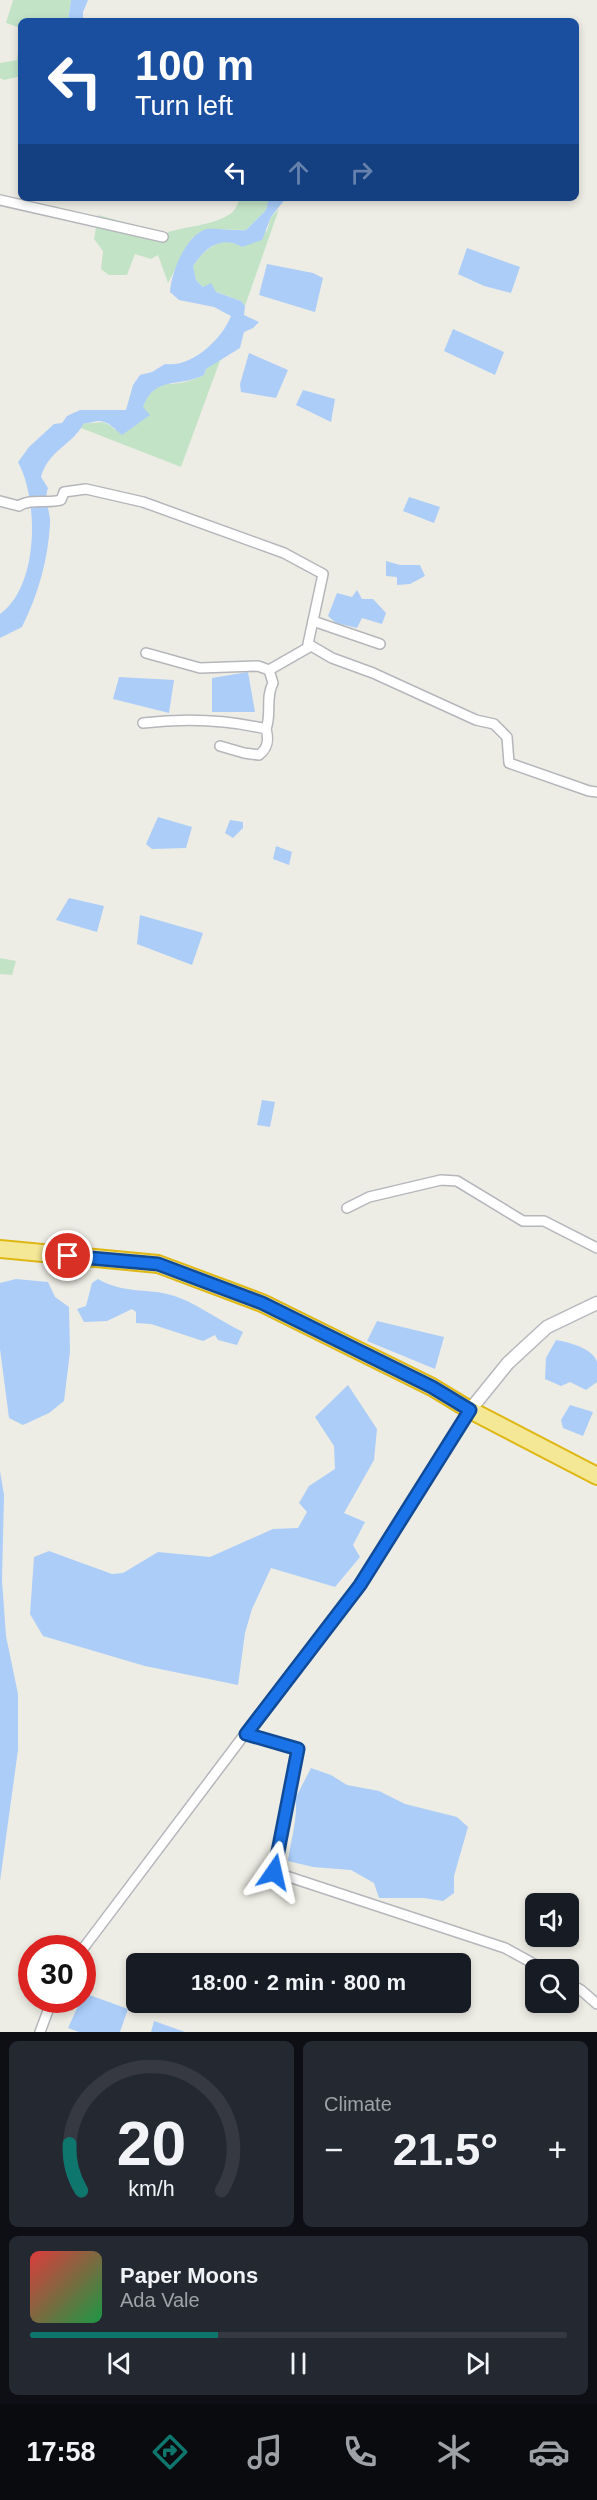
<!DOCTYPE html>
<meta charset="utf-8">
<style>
:root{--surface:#171b24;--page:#242831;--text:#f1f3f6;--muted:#9ea1a6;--line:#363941;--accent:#0f766e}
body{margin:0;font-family:Helvetica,sans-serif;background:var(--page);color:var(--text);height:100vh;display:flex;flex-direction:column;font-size:22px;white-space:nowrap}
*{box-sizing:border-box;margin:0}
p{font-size:20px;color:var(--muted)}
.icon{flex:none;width:33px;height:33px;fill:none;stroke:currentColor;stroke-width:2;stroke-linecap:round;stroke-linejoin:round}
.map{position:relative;height:2032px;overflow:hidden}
.side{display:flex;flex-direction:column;gap:9px;padding:9px;background:#0d0f14;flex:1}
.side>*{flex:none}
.guide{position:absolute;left:18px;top:18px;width:561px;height:183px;border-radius:9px;box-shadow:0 3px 9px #0003;background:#1a4fa0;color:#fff;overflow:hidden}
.controls{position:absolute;left:525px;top:1893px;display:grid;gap:12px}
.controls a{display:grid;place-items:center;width:54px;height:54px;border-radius:9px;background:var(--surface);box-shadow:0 3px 9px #0003;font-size:30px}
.speed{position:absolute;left:18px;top:1935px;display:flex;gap:12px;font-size:30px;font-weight:700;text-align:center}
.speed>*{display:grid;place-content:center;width:78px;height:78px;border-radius:50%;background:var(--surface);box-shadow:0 3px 9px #0003;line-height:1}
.speed .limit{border:9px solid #d22;background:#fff;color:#111}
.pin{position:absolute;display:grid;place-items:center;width:51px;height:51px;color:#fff;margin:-26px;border:3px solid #fff;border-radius:50%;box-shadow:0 2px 6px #0007}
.me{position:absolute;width:66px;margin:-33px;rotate:11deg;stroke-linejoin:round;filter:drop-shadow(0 0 4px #0008)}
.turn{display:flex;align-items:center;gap:21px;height:126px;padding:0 18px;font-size:27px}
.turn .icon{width:78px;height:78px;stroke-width:2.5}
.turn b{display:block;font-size:42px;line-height:51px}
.lanes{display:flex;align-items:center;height:57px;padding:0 18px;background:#0003;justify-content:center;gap:30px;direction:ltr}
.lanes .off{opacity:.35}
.big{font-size:45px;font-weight:700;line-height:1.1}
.side .widget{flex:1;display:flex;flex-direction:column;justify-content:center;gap:9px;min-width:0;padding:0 21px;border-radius:9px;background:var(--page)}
.side .dial{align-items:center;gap:0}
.dial svg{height:156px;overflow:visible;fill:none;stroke:var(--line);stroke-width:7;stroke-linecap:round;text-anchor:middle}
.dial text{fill:var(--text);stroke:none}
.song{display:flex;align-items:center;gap:18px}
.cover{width:72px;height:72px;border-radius:9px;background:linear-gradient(135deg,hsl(0 70% 55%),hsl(140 70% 35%))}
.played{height:6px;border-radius:3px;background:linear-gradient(90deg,var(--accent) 35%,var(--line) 35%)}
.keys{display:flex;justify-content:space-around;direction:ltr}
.heat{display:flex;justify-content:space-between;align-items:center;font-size:33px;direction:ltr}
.side .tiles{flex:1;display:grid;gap:9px;grid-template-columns:1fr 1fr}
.widget:last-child{grid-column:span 2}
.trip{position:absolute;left:126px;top:1953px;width:345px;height:60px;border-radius:9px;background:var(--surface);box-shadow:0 3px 9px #0003;font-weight:700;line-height:60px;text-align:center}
.tab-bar{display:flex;height:96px;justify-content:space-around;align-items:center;background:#090b0e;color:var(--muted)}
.tab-bar .icon{width:42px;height:42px}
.tab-bar .current{color:var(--accent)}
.tab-bar b{font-size:27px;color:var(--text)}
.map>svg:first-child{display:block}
.green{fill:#c3e3c7}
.water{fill:#abcdf8}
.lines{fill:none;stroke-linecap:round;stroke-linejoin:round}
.street-casing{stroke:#b5b6bb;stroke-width:12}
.secondary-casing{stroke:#b6b8bd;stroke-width:15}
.highway-casing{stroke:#dfb713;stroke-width:20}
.street{stroke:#fff;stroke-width:9}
.secondary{stroke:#fff;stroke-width:12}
.highway{stroke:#f4e796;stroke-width:16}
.route-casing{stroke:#114b97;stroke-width:15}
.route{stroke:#1a73e8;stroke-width:10}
</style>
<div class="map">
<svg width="597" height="2032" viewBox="0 0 597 2032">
<rect width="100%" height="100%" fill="#eeede5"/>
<!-- green -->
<g class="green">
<path d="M13 0H71L68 21H21V28L6 23Z"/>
<path d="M21 51V76L4 80 0 78V63L17 60 18 52Z"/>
<path d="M240 198H269L266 210 246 230 208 229 192 238 168 283 158 255 151 259 135 254 127 275H109L101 269 103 251 94 239 98 215 166 233C187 225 210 227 230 214 235 211 238 203 240 198Z"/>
<path d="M279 209 245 306 241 301 203 287 196 280 193 266C212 237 236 238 267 231L271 217Z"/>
<path d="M221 358 181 467 81 428 84 423C99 425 102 417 115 430L143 407 146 398 159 384C175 385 190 382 204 375L206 369Z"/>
<path d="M0 958 16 961 12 975 0 974Z"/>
</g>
<!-- water -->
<g class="water">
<path d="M71 0H88L83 12V21H68Z"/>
<path d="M269 198H286L271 217 262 240 242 247C221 235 205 248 193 266L196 280 203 287 211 283 216 292 241 301 245 306 244 315 259 322 253 328 244 332 240 348 206 369 204 375C178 388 155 375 143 407L150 415 122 435C115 430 109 421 99 421 94 421 90 424 84 423 72 446 49 449 41 477L48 488C43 502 51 511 50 524 48 560 38 595 22 627L0 638V614C39 586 39 501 18 462L29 447 54 424 62 423 67 416 80 410H126L133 385 140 375 152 372 165 364C192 368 222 339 231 316L214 307 179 300 170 292C171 273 186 234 207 229 213 228 237 231 246 230L266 210Z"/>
<path d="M467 248 520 267 511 293 484 286 458 274Z"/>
<path d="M267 264 313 273 323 278 315 312 259 295Z"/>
<path d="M453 329 504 352 495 375 444 351Z"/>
<path d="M249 353 288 370 276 398 241 392 240 384Z"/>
<path d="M303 390 335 399 331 422 296 405Z"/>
<path d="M409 497 440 507 434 523 403 511Z"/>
<path d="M386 561 400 565H420L425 576 410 584 397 585V577L386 576Z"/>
<path d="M357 590 362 599H373L386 613 382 624 362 618 357 628 336 623 328 616 337 593 352 597Z"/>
<path d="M248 672 255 712H212V678Z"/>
<path d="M119 677 174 680 169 713 113 699Z"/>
<path d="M158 817 192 827 186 848 152 849 146 844Z"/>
<path d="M230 820 243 822V828L233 838 225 833Z"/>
<path d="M276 846 292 852 289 865 273 859Z"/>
<path d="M69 898 104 906 97 932 56 920Z"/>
<path d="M140 915 203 933 192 965 137 944Z"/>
<path d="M262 1100 275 1102 270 1127 257 1125Z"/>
<path d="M16 1279 48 1282 55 1297 69 1307 70 1352 64 1401 49 1413 23 1425 9 1418 0 1349V1283Z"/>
<path d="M98 1279C128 1296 150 1286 180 1298 200 1306 222 1322 243 1332L237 1345 218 1340 215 1335 203 1341 151 1324 136 1323V1312L132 1309 107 1321 84 1322 77 1309 86 1306 92 1283Z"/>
<path d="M377 1321 444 1337 435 1369 367 1341Z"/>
<path d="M556 1340C568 1342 593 1348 597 1362 597 1368 597 1376 597 1382L586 1390 570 1382 561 1386 545 1379 546 1358Z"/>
<path d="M348 1385 377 1429 374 1460 344 1513 365 1522 353 1545 360 1557 335 1587 271 1568 252 1609 245 1633 238 1685 145 1666 43 1636 30 1614 34 1557 49 1551 112 1574 123 1573 158 1552 210 1557 273 1529 298 1528 307 1512 299 1503 309 1486 335 1469 334 1446 315 1417Z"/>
<path d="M570 1405 593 1412 583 1436 563 1428 561 1420Z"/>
<path d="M0 1471 4 1495 2 1580 6 1636 18 1694V1750L0 1881Z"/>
<path d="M311 1768 331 1775 347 1785 379 1791 405 1804 457 1817 468 1827 454 1876V1893L443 1901 424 1898H379L374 1883 351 1870 313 1867 288 1861C290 1844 299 1813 295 1799Z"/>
<path d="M84 1993 128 2009 120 2032H79L68 2028Z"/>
<path d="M154 2021 185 2032H151Z"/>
</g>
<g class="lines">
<!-- street casing -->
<g class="street-casing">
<g id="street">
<path d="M0 200 163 237"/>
<path d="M0 501 19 506C30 498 47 504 61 500L64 492 86 489 143 502 284 553 323 574 308 644 332 658 373 673 476 720 494 724 507 737 509 763 589 791 597 792"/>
<path d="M313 621 380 644"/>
<path d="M146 653 200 668 258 666 269 670 311 646"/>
<path d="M143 723C186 718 224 719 266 729 269 740 268 748 259 755L244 753 220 746"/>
<path d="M266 729C272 713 265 698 273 683L269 670"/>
<path d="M347 1208 369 1197 441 1180 457 1181 523 1221H544L597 1248"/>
<path d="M246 1734 298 1749 274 1872 505 1948 545 1970"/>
<path d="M82 1950 263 1710 360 1585 470 1410"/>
<path d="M568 1983 581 1990 597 2004"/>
<path d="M40 2032 52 2000"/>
</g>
</g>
<!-- secondary casing -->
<g class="secondary-casing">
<path id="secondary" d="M470 1410 508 1363 547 1327 597 1303"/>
</g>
<!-- highway casing -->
<g class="highway-casing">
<path id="highway" d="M0 1249 158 1264 262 1303 432 1387 470 1410 597 1476"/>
</g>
<!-- street -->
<use href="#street" class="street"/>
<!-- secondary -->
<use href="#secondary" class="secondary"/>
<!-- highway -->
<use href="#highway" class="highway"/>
</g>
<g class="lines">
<!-- route casing -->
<g class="route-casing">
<path id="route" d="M68 1256 158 1264 262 1303 432 1387 470 1410 360 1585 246 1734 298 1749 274 1872"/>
</g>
<!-- route -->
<use href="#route" class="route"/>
</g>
</svg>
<div class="controls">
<a><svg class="icon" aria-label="sound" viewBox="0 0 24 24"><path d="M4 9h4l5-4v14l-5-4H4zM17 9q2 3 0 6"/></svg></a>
<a><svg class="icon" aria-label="search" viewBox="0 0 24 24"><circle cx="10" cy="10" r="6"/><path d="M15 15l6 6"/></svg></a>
</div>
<div class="speed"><div class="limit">30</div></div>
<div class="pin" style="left:68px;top:1256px;background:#d93025"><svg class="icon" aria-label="arrive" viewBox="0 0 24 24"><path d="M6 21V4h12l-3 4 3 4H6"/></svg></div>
<svg class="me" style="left:274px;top:1872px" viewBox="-20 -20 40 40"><path d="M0-17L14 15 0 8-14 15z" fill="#1a73e8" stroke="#fff" stroke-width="4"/></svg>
<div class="trip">18:00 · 2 min · 800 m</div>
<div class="guide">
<div class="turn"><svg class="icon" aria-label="left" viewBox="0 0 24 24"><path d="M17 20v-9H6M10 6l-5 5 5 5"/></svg><div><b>100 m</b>Turn left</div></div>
<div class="lanes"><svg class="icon" aria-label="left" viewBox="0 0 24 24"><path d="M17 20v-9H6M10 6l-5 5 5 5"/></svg><svg class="icon off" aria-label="ahead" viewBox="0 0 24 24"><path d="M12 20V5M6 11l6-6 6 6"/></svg><svg class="icon off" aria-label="right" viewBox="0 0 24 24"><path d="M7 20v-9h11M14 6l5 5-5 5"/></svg></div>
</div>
</div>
<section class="side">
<div class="tiles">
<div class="widget dial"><svg viewBox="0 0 100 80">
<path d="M14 69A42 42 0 1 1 86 69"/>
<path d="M14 69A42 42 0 0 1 8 45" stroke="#0f766e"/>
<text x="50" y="56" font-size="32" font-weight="700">20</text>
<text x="50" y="72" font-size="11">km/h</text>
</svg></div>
<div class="widget"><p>Climate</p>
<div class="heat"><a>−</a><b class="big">21.5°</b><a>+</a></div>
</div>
<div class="widget">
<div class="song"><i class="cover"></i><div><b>Paper Moons</b><p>Ada Vale</p></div></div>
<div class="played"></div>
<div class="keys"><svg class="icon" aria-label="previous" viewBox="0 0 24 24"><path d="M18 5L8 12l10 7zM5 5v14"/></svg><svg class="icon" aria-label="pause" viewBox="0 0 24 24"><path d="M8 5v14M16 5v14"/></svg><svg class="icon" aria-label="next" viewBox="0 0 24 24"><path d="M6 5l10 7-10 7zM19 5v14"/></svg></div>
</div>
</div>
</section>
<nav class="tab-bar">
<b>17:58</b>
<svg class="icon current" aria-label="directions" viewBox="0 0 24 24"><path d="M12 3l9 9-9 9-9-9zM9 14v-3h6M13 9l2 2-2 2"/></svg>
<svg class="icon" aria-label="music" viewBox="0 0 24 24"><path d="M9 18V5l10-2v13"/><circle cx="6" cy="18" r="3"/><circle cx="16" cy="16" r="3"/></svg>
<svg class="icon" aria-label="phone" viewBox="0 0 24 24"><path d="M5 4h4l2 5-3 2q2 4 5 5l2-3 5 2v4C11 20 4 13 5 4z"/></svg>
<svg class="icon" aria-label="climate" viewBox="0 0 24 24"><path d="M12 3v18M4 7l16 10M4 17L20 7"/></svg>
<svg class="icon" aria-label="car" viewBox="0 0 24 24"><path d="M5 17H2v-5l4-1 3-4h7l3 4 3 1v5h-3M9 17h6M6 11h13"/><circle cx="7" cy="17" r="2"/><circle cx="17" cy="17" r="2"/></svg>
</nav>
